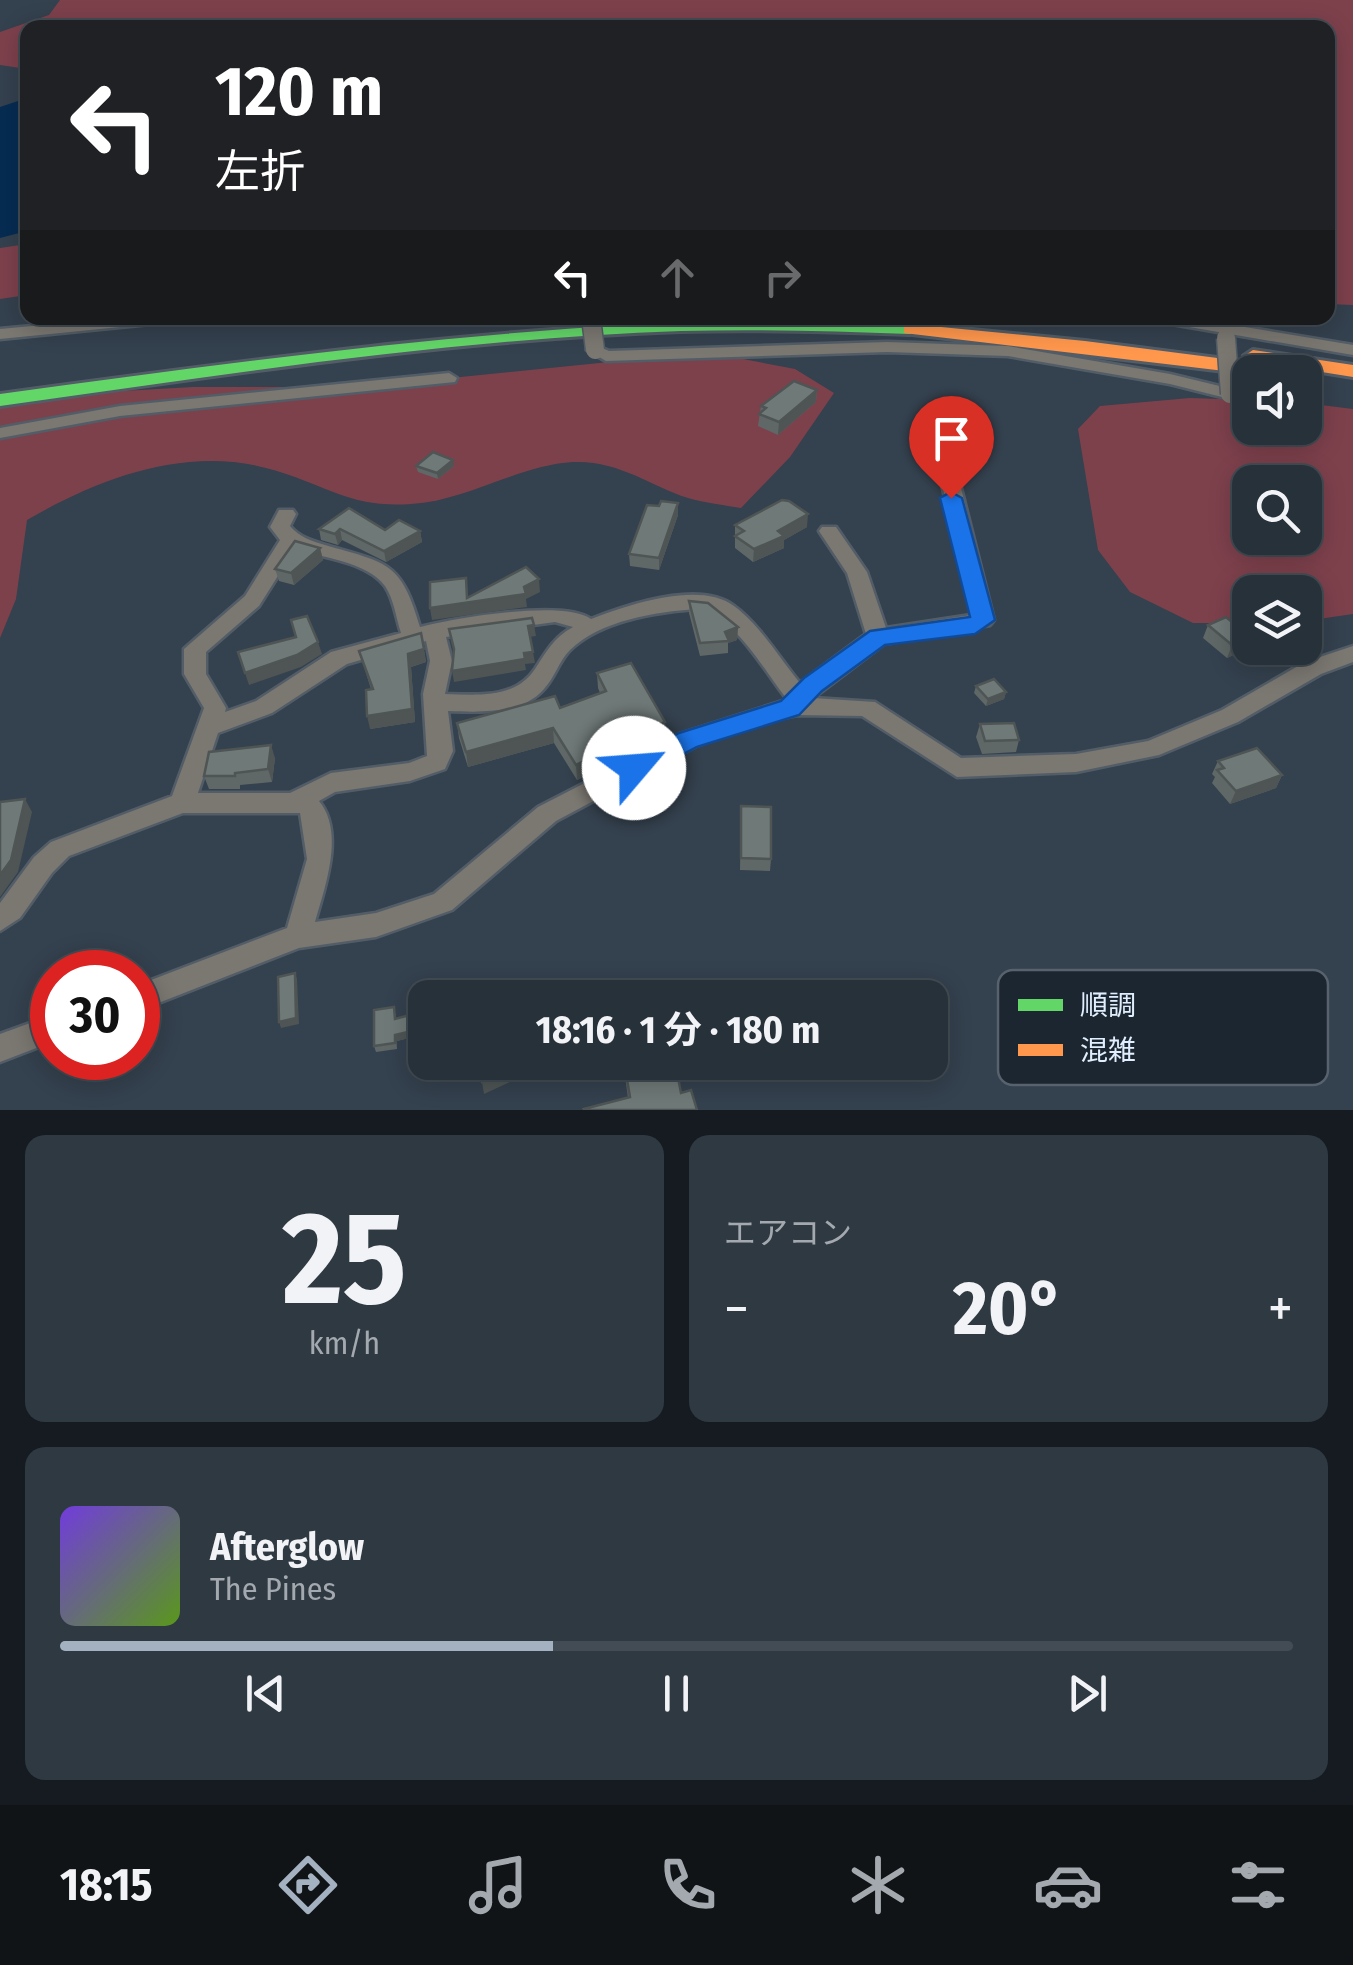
<!DOCTYPE html>
<html lang="ja">
<meta charset="utf-8">
<style>
:root{--surface:#27313a;--page:#2f3942;--text:#f1f3f6;--muted:#a4a9af;--line:#434c54;--accent:#a4b1c0}
body{margin:0;font-family:"Fira Sans Condensed","Noto Sans JP",sans-serif;background:var(--page);color:var(--text);height:100vh;display:flex;flex-direction:column;font-size:38px;white-space:nowrap}
*{box-sizing:border-box;margin:0}
p{font-size:32px;color:var(--muted)}
.icon{flex:none;width:55px;height:55px;fill:none;stroke:currentColor;stroke-width:2;stroke-linecap:round;stroke-linejoin:round}
.map{position:relative;height:1110px;overflow:hidden}
.sheet{display:flex;flex-direction:column;gap:25px;padding:25px;background:#151b20;flex:1}
.sheet>*{flex:none}
.top-card{position:absolute;left:20px;top:20px;width:1315px;height:305px;border-radius:20px;box-shadow:0 5px 25px #0003,0 0 0 2px var(--line);background:#202124;color:#fff;overflow:hidden}
.buttons{position:absolute;left:1232px;top:355px;display:grid;gap:20px}
.buttons a{display:grid;place-items:center;width:90px;height:90px;border-radius:20px;background:var(--surface);box-shadow:0 5px 25px #0003,0 0 0 2px var(--line);font-size:50px}
.speed{position:absolute;left:30px;top:950px;display:flex;gap:20px;font-size:50px;font-weight:700;text-align:center}
.speed>*{display:grid;place-content:center;width:130px;height:130px;border-radius:50%;background:var(--surface);box-shadow:0 5px 25px #0003,0 0 0 2px var(--line);line-height:1}
.speed .limit{border:15px solid #d22;background:#fff;color:#111}
.pin{position:absolute;display:grid;place-items:center;width:85px;height:85px;color:#fff;margin:-102px -42px;border-radius:50% 50% 50% 0;rotate:-45deg;box-shadow:0 0 10px #0007}
.pin .icon{rotate:45deg}
.me{position:absolute;width:110px;margin:-55px;rotate:63deg;stroke-linejoin:round;filter:drop-shadow(0 0 8px #0008)}
.turn{display:flex;align-items:center;gap:35px;height:210px;padding:0 30px;font-size:45px}
.turn .icon{width:130px;height:130px;stroke-width:2.5}
.turn b{display:block;font-size:70px;line-height:85px}
.lanes{display:flex;align-items:center;height:95px;padding:0 30px;background:#0003;justify-content:center;gap:50px;direction:ltr}
.lanes .off{opacity:.35}
.big{font-size:75px;font-weight:700;line-height:1.1}
.sheet .widget{flex:1;display:flex;flex-direction:column;justify-content:center;gap:15px;min-width:0;padding:0 35px;border-radius:20px;background:var(--page)}
.sheet .dial{align-items:center;gap:0}
.dial b{font-size:130px;line-height:1}
.song{display:flex;align-items:center;gap:30px}
.cover{width:120px;height:120px;border-radius:15px;background:linear-gradient(135deg,hsl(260 70% 55%),hsl(90 70% 35%))}
.played{height:10px;border-radius:5px;background:linear-gradient(90deg,var(--accent) 40%,var(--line) 40%)}
.keys{display:flex;justify-content:space-around;direction:ltr}
.heat{display:flex;justify-content:space-between;align-items:center;font-size:55px;direction:ltr}
.sheet .tiles{flex:1;display:grid;gap:25px;grid-template-columns:1fr 1fr}
.widget:last-child{grid-column:span 2}
.trip{position:absolute;left:408px;top:980px;width:540px;height:100px;border-radius:20px;background:var(--surface);box-shadow:0 5px 25px #0003,0 0 0 2px var(--line);font-weight:700;line-height:100px;text-align:center}
.menu{display:flex;height:160px;justify-content:space-around;align-items:center;background:#101417;color:var(--muted)}
.menu .icon{width:70px;height:70px}
.menu .active{color:var(--accent)}
.menu b{font-size:45px;color:var(--text)}
.map>svg:first-child{display:block}
.green{fill:#7d414c;fill-rule:evenodd}
.water{fill:#062c52}
.lines{fill:none;stroke-linecap:round;stroke-linejoin:round}
.street-casing{stroke:#525d67;stroke-width:5}
.fast-casing{stroke:#525d67;stroke-width:6}
.slow-casing{stroke:#525d67;stroke-width:6}
.street{fill:#7b7771;fill-rule:evenodd}
.fast{fill:#63d668;fill-rule:evenodd}
.slow{fill:#ff974d;fill-rule:evenodd}
.street-bridge-casing{stroke:#525d67;stroke-width:21;stroke-linecap:butt}
.street-bridge{stroke:#7b7771;stroke-width:18}
.wall{fill:#5f6867}
.shaded-wall{fill:#4e5554}
.building{fill:#6f7978;stroke:#4e5554;stroke-width:2.5}
.route{fill:#1a73e8;stroke:#114b97;stroke-width:2.5}
.key{fill:#1c2631;stroke:#57626e;stroke-width:2.5}
.key-label{font-size:28px;fill:#e1eefd}
</style>
<div class="map">
<svg width="1353" height="1110" viewBox="0 0 1353 1110">
<rect width="100%" height="100%" fill="#34414e"/>
<!-- green -->
<g class="green">
<path d="M60 0H1353V305L1328 304V28H28L27 69 0 65V32L49 15Z"/>
<path d="M27 244V295L0 299V248Z"/>
<path d="M738 358 795 369 834 393 790 457 741 508C724 505 705 503 688 498 649 485 618 460 573 462 519 465 466 501 411 504 353 508 331 488 280 472 193 443 103 476 27 520L16 599 0 638V398L193 387H362L629 360Z"/>
<path d="M1190 398 1250 400V428H1305V403L1353 409V614L1305 621V592H1250V623H1193L1130 592 1098 550 1078 429 1100 406ZM1250 482H1305V538H1250Z"/>
</g>
<!-- water -->
<path class="water" d="M27 98V231L0 238V107Z"/>
<g class="lines">
<!-- street casing -->
<g class="street-casing">
<g id="street">
<path d="M118 318H168L160 323 0 339V329Z"/>
<path d="M1158 318H1191L1353 345V355L1166 323Z"/>
<path d="M887 342 1008 346 1170 374 1236 390 1239 394 1230 399 1170 384 1008 356 887 352 606 361 587 350 595 345 609 351Z"/>
<path d="M449 373 457 378 455 382 120 416 0 438V428L120 406Z"/>
<path d="M950 474 959 480 994 620 990 625 884 644 813 698 875 702 961 758 1076 754 1148 741 1222 710 1305 662 1353 646V662L1321 674 1238 722 1159 755 1076 772 957 777 862 716 797 715 773 720 696 746 556 821 452 910 376 937 299 948 138 1011V985L287 928 307 859 300 813H183L69 856 52 873 20 918 0 931V903L34 857 51 842 172 796 204 708 184 674V649L245 596 280 540 270 527 279 510H293L296 514 290 526C299 537 312 541 325 545 387 563 401 561 420 627 454 618 564 599 591 619 627 605 700 580 734 606 760 625 780 659 800 683L866 634 847 573 819 531 822 527H836L867 572 886 628 971 615 941 480ZM295 549C322 558 366 561 385 586 394 599 396 618 401 633L331 652 256 701 225 712 226 708 206 674V652L259 606ZM696 609C732 612 764 670 786 698L783 701 680 734 538 807 434 894 376 913 315 922C325 887 345 832 319 801L335 792 410 781 445 769 453 751 448 711C478 712 522 715 544 689 555 677 559 661 570 650 601 620 656 612 696 609ZM555 622 573 627C554 637 546 652 535 669 515 699 478 695 445 694L452 661 446 637ZM426 641 430 661 423 694 427 756 409 763 331 773 290 793H198L218 733 272 713 347 664Z"/>
<path d="M52 1015V1042L0 1062V1034Z"/>
</g>
</g>
<!-- fast casing -->
<g class="fast-casing">
<path id="fast" d="M796 319 910 324 919 329 910 334C834 331 758 329 681 331 453 339 226 374 0 406V394C265 358 528 322 796 319Z"/>
</g>
<!-- slow casing -->
<g class="slow-casing">
<g id="slow">
<path d="M910 324 1085 341 1279 366 1288 372 1250 374 904 333V325Z"/>
<path d="M1253 350 1353 365V377L1247 360 1244 356Z"/>
</g>
</g>
<!-- street -->
<use href="#street" class="street"/>
<!-- fast -->
<use href="#fast" class="fast"/>
<!-- slow -->
<use href="#slow" class="slow"/>
<!-- street-bridge casing -->
<g class="street-bridge-casing">
<g id="street-bridge">
<path d="M591 318 595 350"/>
<path d="M1226 338 1230 394"/>
</g>
</g>
<!-- street-bridge -->
<use href="#street-bridge" class="street-bridge"/>
</g>
<!-- wall -->
<g class="wall">
<path d="M817 390 816 402 778 435 758 426 761 406Z"/>
<path d="M416 466H454L438 479 418 472Z"/>
<path d="M659 506 678 515 659 570 630 566 629 554Z"/>
<path d="M735 525 807 527 784 540V548L753 562 735 548Z"/>
<path d="M319 529 420 531 422 542 386 562 342 540 338 545 321 540Z"/>
<path d="M320 548 323 560 294 585 279 581 275 569Z"/>
<path d="M689 601 738 627 737 640 728 643V653L700 656 689 613Z"/>
<path d="M1250 621V647L1227 658 1203 638 1208 625Z"/>
<path d="M421 633 426 662 411 667 415 722 370 729 371 689 359 651Z"/>
<path d="M597 673 665 722 666 737 577 780 554 743 468 767 459 738 457 723 560 708 600 693 598 688Z"/>
<path d="M976 686 1006 692 1004 699 986 706 974 693Z"/>
<path d="M980 724 1019 740 1016 752 982 754 976 737Z"/>
<path d="M275 758 272 782 240 785V789H209L204 776Z"/>
<path d="M1218 761 1282 775 1276 788 1230 804 1212 783 1215 777 1212 774Z"/>
<path d="M741 806 771 859 770 871 740 870Z"/>
<path d="M425 1011V1034L397 1041V1049L376 1052 374 1046 396 1013V1018Z"/>
<path d="M623 1062H624L681 1093 628 1098Z"/>
</g>
<!-- shaded-wall -->
<g class="shaded-wall">
<path d="M817 390 816 402 778 435 779 422Z"/>
<path d="M453 460 454 466 438 479 437 473Z"/>
<path d="M678 503V515L659 570V558Z"/>
<path d="M808 514 807 527 784 540V548L753 562 754 549 778 531Z"/>
<path d="M340 529 342 540 338 545 335 534Z"/>
<path d="M420 531 422 542 386 562 384 551Z"/>
<path d="M320 548 323 560 294 585 291 573Z"/>
<path d="M466 578 469 602 524 587 539 579 540 592 526 599 527 607 432 620 430 608Z"/>
<path d="M534 625 536 636 529 637 528 626Z"/>
<path d="M738 627 737 640 728 643 725 632Z"/>
<path d="M1250 637V647L1227 658 1232 645Z"/>
<path d="M318 642 322 654 301 667 249 685 245 673Z"/>
<path d="M424 649 426 662 411 667 415 722 370 729 367 716 408 654Z"/>
<path d="M533 652 535 663 525 664 526 670 454 682 452 671Z"/>
<path d="M1006 692 1004 699 986 706 988 699Z"/>
<path d="M665 722 666 737 577 780 576 765Z"/>
<path d="M553 728 554 743 468 767 466 752Z"/>
<path d="M271 745 275 758 272 782 268 769Z"/>
<path d="M1282 775 1276 788 1230 804 1236 791Z"/>
<path d="M25 799 32 812 18 872 0 897V875Z"/>
<path d="M295 973 297 979 299 1024 281 1028 279 1022Z"/>
<path d="M425 1028V1034L397 1041V1049L395 1035Z"/>
<path d="M524 1062H540V1068L484 1094 482 1082Z"/>
</g>
<!-- building -->
<g class="building">
<path d="M794 381 817 390 779 422 759 414 766 408 761 406Z"/>
<path d="M433 452 453 460 437 473 416 466Z"/>
<path d="M782 500 789 501 808 514 778 531 784 536 754 549 735 536 744 531 735 525Z"/>
<path d="M661 501 678 503 659 558 629 554 647 505 659 506Z"/>
<path d="M349 508 385 530 399 520 420 531 384 551 340 529 335 534 319 529Z"/>
<path d="M295 541 320 548 291 573 275 569Z"/>
<path d="M526 567 539 579 524 587 526 594 430 608V582L466 578 467 598Z"/>
<path d="M689 601 708 603 738 627 725 632 729 641 700 643Z"/>
<path d="M307 616 318 642 297 655 245 673 238 652 296 637 291 620Z"/>
<path d="M1226 617 1232 622 1244 617 1250 621V637L1232 645 1208 625Z"/>
<path d="M532 618 534 625 528 626 533 652 524 653 525 659 452 671 454 649 449 629Z"/>
<path d="M421 633 424 649 408 654 412 709 367 716 366 690 373 689 359 651Z"/>
<path d="M631 663 665 722 576 765 553 728 466 752 457 723 555 696 560 708 606 691 597 673Z"/>
<path d="M994 679 1006 692 988 699 976 686Z"/>
<path d="M1014 723 1019 740 985 741 980 724Z"/>
<path d="M271 745 268 769 235 773V776H204L209 752Z"/>
<path d="M1257 748 1282 775 1236 791 1217 770 1224 768 1218 761Z"/>
<path d="M25 799 11 860 0 875V802Z"/>
<path d="M741 806 771 807V859L741 858Z"/>
<path d="M295 973 296 1018 279 1022 278 977Z"/>
<path d="M394 1007 395 1019 425 1011V1028L395 1035V1043L374 1046V1010Z"/>
<path d="M474 1062H524L482 1082Z"/>
<path d="M624 1062H675L681 1093 691 1090 697 1110H585L584 1109 630 1097Z"/>
</g>
<!-- route -->
<path class="route" d="M951 492 962 498 995 620 975 634 885 645 822 691 799 715 697 747 644 775H625L621 768 625 760 679 733 781 701 804 678 870 631 970 617 940 498Z"/>
<!-- legend -->
<rect x="998" y="970" width="330" height="115" rx="15" class="key"/>
<rect x="1018" y="999" width="45" height="12" fill="#63d668"/>
<rect x="1018" y="1044" width="45" height="12" fill="#ff974d"/>
<g class="key-label">
<text x="1080" y="1015">順調</text>
<text x="1080" y="1060">混雑</text>
</g>
</svg>
<div class="buttons">
<a><svg class="icon" aria-label="sound" viewBox="0 0 24 24"><path d="M4 9h4l5-4v14l-5-4H4zM17 9q2 3 0 6"/></svg></a>
<a><svg class="icon" aria-label="search" viewBox="0 0 24 24"><circle cx="10" cy="10" r="6"/><path d="M15 15l6 6"/></svg></a>
<a><svg class="icon" aria-label="layers" viewBox="0 0 24 24"><path d="M12 4l9 5-9 5-9-5zM3 14l9 5 9-5"/></svg></a>
</div>
<div class="speed"><div class="limit">30</div></div>
<div class="pin" style="left:951px;top:498px;background:#d93025"><svg class="icon" aria-label="arrive" viewBox="0 0 24 24"><path d="M6 21V4h12l-3 4 3 4H6"/></svg></div>
<svg class="me" style="left:634px;top:768px" viewBox="-20 -20 40 40"><circle r="19" fill="#fff"/><path d="M0-13L10 11 0 6-10 11z" fill="#1a73e8"/></svg>
<div class="trip">18:16 · 1 分 · 180 m</div>
<div class="top-card">
<div class="turn"><svg class="icon" aria-label="left" viewBox="0 0 24 24"><path d="M17 20v-9H6M10 6l-5 5 5 5"/></svg><div><b>120 m</b>左折</div></div>
<div class="lanes"><svg class="icon" aria-label="left" viewBox="0 0 24 24"><path d="M17 20v-9H6M10 6l-5 5 5 5"/></svg><svg class="icon off" aria-label="ahead" viewBox="0 0 24 24"><path d="M12 20V5M6 11l6-6 6 6"/></svg><svg class="icon off" aria-label="right" viewBox="0 0 24 24"><path d="M7 20v-9h11M14 6l5 5-5 5"/></svg></div>
</div>
</div>
<section class="sheet">
<div class="tiles">
<div class="widget dial"><b>25</b><p>km/h</p></div>
<div class="widget"><p>エアコン</p>
<div class="heat"><a>−</a><b class="big">20°</b><a>+</a></div>
</div>
<div class="widget">
<div class="song"><i class="cover"></i><div><b>Afterglow</b><p>The Pines</p></div></div>
<div class="played"></div>
<div class="keys"><svg class="icon" aria-label="previous" viewBox="0 0 24 24"><path d="M18 5L8 12l10 7zM5 5v14"/></svg><svg class="icon" aria-label="pause" viewBox="0 0 24 24"><path d="M8 5v14M16 5v14"/></svg><svg class="icon" aria-label="next" viewBox="0 0 24 24"><path d="M6 5l10 7-10 7zM19 5v14"/></svg></div>
</div>
</div>
</section>
<nav class="menu">
<b>18:15</b>
<svg class="icon active" aria-label="directions" viewBox="0 0 24 24"><path d="M12 3l9 9-9 9-9-9zM9 14v-3h6M13 9l2 2-2 2"/></svg>
<svg class="icon" aria-label="music" viewBox="0 0 24 24"><path d="M9 18V5l10-2v13"/><circle cx="6" cy="18" r="3"/><circle cx="16" cy="16" r="3"/></svg>
<svg class="icon" aria-label="phone" viewBox="0 0 24 24"><path d="M5 4h4l2 5-3 2q2 4 5 5l2-3 5 2v4C11 20 4 13 5 4z"/></svg>
<svg class="icon" aria-label="climate" viewBox="0 0 24 24"><path d="M12 3v18M4 7l16 10M4 17L20 7"/></svg>
<svg class="icon" aria-label="car" viewBox="0 0 24 24"><path d="M5 17H2v-5l4-1 3-4h7l3 4 3 1v5h-3M9 17h6M6 11h13"/><circle cx="7" cy="17" r="2"/><circle cx="17" cy="17" r="2"/></svg>
<svg class="icon" aria-label="filters" viewBox="0 0 24 24"><path d="M4 7h16M4 17h16"/><circle cx="9" cy="7" r="2"/><circle cx="15" cy="17" r="2"/></svg>
</nav>
